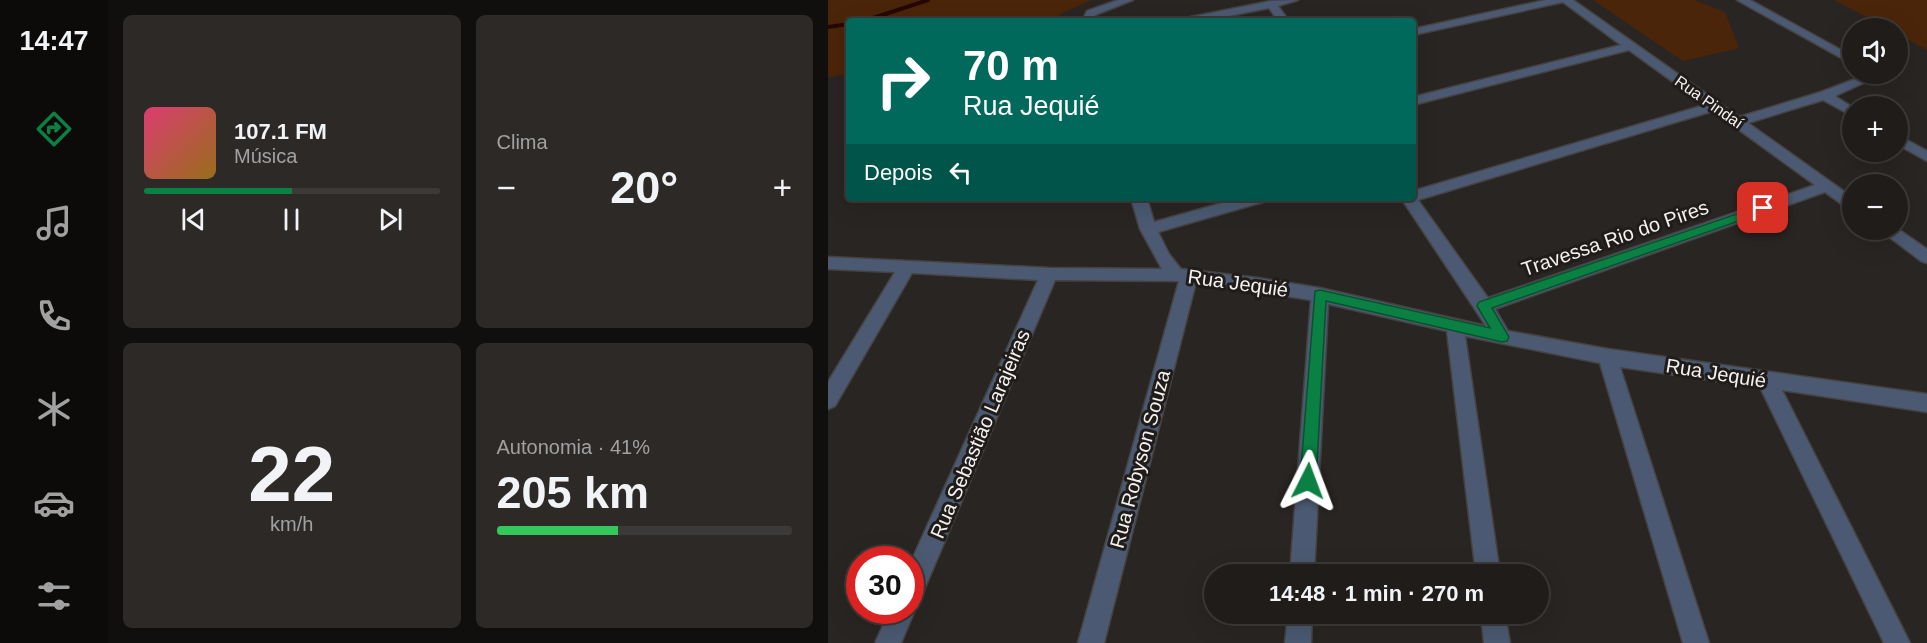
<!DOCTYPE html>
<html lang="pt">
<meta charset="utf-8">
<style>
:root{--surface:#1f1c1a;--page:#2c2927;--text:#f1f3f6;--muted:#a1a1a2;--line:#3c3a39;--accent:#0b8043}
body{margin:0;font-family:Helvetica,sans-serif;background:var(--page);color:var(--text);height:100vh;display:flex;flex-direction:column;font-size:22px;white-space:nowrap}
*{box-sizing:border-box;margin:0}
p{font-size:20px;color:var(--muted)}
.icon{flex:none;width:33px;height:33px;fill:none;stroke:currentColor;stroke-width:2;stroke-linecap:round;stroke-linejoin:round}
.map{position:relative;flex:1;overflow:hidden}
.drawer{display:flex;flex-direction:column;gap:15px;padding:15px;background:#110f0e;width:720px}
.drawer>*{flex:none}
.hud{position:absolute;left:18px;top:18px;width:570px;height:183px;border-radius:6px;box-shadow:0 6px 24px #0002,0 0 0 2px var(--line);background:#00695c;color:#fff;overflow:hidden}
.controls{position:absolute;left:1014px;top:18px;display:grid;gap:12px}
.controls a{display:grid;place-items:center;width:66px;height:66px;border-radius:50%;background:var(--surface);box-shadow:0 6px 24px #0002,0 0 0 2px var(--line);font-size:30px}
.speed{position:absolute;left:18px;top:546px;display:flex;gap:12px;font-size:30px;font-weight:700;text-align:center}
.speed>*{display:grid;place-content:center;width:78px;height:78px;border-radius:50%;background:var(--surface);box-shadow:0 6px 24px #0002,0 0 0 2px var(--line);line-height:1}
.speed .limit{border:9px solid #d22;background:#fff;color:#111}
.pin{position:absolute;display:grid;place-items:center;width:51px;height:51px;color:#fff;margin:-26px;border-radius:12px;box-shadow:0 3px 9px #0006}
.me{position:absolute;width:66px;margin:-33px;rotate:3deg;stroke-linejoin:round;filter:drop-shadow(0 0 4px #0008)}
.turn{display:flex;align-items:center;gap:21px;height:126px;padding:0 18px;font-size:27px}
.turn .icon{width:78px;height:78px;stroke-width:2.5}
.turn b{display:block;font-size:42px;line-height:51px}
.then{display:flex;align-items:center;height:57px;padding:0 18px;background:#0003;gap:12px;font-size:22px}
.big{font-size:45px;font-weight:800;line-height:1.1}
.drawer .tile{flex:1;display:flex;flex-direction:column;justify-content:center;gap:9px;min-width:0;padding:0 21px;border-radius:9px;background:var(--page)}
.drawer .dial{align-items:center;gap:0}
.dial b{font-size:78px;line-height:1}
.song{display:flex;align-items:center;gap:18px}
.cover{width:72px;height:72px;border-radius:9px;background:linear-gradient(135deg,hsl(340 70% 55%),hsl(40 70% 35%))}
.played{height:6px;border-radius:3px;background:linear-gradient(90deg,var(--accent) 50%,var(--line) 50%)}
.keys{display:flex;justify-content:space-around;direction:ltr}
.heat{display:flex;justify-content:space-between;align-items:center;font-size:33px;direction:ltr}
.charge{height:9px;border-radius:4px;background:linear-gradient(90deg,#34c759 41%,var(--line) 0)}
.drawer .tiles{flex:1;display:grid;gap:15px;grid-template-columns:repeat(2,1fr)}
.trip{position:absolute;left:376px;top:564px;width:345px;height:60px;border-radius:30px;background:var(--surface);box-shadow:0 6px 24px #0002,0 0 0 2px var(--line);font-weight:800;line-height:60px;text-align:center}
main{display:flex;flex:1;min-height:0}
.tab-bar{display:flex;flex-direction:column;width:108px;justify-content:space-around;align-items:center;background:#0c0b0a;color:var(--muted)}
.tab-bar .icon{width:42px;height:42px}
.tab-bar .current{color:var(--accent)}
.tab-bar b{font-size:27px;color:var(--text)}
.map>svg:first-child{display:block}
.green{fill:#4b2509}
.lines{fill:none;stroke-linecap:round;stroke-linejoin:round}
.stream{stroke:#250800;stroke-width:4}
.minor-casing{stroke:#454240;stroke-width:3}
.minor{fill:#4b5a72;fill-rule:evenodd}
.route{fill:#0b8043;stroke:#07532c;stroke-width:1.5}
.labels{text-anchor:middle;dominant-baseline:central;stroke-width:6;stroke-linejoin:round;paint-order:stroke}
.far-street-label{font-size:16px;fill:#f4f1f0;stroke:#1f1c19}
.street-label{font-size:20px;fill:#f4f1f0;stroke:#1f1c19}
</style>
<main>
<nav class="tab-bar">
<b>14:47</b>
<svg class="icon current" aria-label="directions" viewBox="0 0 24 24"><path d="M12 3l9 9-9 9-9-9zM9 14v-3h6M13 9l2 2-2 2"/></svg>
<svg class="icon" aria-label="music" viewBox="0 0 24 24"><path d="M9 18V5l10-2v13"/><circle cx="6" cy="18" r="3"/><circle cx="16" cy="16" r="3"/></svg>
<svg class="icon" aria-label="phone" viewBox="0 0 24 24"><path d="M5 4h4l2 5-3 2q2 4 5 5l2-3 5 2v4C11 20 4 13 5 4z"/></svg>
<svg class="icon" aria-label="climate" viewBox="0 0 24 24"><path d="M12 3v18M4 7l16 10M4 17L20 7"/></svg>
<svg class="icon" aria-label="car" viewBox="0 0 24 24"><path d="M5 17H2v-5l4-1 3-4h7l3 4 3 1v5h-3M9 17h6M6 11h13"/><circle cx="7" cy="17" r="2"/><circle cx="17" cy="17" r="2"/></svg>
<svg class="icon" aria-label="filters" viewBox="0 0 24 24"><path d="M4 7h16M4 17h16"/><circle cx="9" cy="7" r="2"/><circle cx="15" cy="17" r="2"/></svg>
</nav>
<section class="drawer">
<div class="tiles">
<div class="tile">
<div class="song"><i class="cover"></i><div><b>107.1 FM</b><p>Música</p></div></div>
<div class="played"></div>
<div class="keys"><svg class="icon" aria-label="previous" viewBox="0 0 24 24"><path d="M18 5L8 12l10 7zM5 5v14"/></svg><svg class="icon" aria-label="pause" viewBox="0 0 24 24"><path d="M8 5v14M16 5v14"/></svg><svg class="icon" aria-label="next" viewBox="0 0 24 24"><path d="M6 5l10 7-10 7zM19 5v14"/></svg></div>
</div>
<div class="tile"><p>Clima</p>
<div class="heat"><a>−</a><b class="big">20°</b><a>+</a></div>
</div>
<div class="tile dial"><b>22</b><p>km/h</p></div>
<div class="tile"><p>Autonomia · 41%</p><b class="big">205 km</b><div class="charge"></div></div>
</div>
</section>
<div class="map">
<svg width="1099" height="643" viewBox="0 0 1099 643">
<rect width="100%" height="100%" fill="#292523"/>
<!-- green -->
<g class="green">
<path d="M0 0H264L232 14 233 21H21V74L0 77Z"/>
<path d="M765 0H866L897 12 911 48 855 61Z"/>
<path d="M1006 0H1099V50L1070 34V28H1059Z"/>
</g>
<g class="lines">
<!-- stream -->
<g class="stream">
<path d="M36 21 100 0"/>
<path d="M0 27 21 24"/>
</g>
<!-- minor casing -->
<g class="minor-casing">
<g id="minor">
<path d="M290 0H305L267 15 264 21H254L259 11Z"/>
<path d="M470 0 450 6 461 21H450L441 8 375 21H353L358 18 443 1Z"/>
<path d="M718 0H745L911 117 993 92 1035 76 1034 74H1046L1049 77 1007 96 1024 107V116L995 100 920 123 1024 197V209L1019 208 997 192 667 309 680 331 780 349 1099 394V412L954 390 1082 643H1056L932 387 792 367 881 643H855L772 363 637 336 672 574H648L619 331 500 304 486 574H462L483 300 368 282 276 643H250L351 281 227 280 91 602 85 604 87 610 73 643H47L62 610H82V564L210 280 84 273 7 406 0 409V382L67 272 0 269V257L221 268 334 269 312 229 303 198H319L326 222 412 198H438L435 202 330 232 341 254 353 269 430 278 492 288 658 326 573 198H585V191L877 105 801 50 585 105V97L793 45 735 2 585 35V29ZM885 111 987 185 660 298 590 200Z"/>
<path d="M909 0H922L1024 56V64Z"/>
<path d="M1070 135 1099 151V161L1070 145Z"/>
<path d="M1070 229 1099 249V263L1093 261 1052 230Z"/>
<path d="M460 614H484L483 643H457Z"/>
<path d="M653 614H677L682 643H656Z"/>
</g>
</g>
<!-- minor -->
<use href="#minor" class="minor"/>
</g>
<!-- route -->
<path class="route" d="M935 205 939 206V211L664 308 681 337 679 341 674 342 498 301 488 481 486 487 480 489 474 487 472 481 487 291 492 290 662 328 649 306 651 302Z"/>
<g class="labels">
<!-- far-street labels -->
<g class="far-street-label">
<text transform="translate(881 102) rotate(35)">Rua Pindaí</text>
</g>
<!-- street labels -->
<g class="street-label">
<text transform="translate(787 238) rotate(-19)">Travessa Rio do Pires</text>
<text transform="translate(410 283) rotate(8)">Rua Jequié</text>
<text transform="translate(888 373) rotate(9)">Rua Jequié</text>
<text transform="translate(152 434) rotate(-67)">Rua Sebastião Larajeiras</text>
<text transform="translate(312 459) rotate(-75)">Rua Robyson Souza</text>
</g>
</g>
</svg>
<div class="controls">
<a><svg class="icon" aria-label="sound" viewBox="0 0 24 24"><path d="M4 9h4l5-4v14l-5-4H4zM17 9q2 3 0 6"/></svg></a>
<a>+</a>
<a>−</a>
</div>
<div class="speed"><div class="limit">30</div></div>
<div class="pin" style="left:935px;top:208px;background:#d93025"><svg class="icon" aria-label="arrive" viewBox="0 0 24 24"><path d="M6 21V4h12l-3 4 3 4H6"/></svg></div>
<svg class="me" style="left:480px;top:481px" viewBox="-20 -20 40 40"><path d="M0-17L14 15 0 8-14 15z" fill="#0b8043" stroke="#fff" stroke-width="4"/></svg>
<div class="trip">14:48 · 1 min · 270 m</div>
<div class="hud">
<div class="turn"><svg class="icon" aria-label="right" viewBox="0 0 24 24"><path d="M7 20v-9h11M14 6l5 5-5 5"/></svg><div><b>70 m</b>Rua Jequié</div></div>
<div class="then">Depois<svg class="icon" aria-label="left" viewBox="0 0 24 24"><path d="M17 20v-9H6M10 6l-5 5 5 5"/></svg></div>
</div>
</div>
</main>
